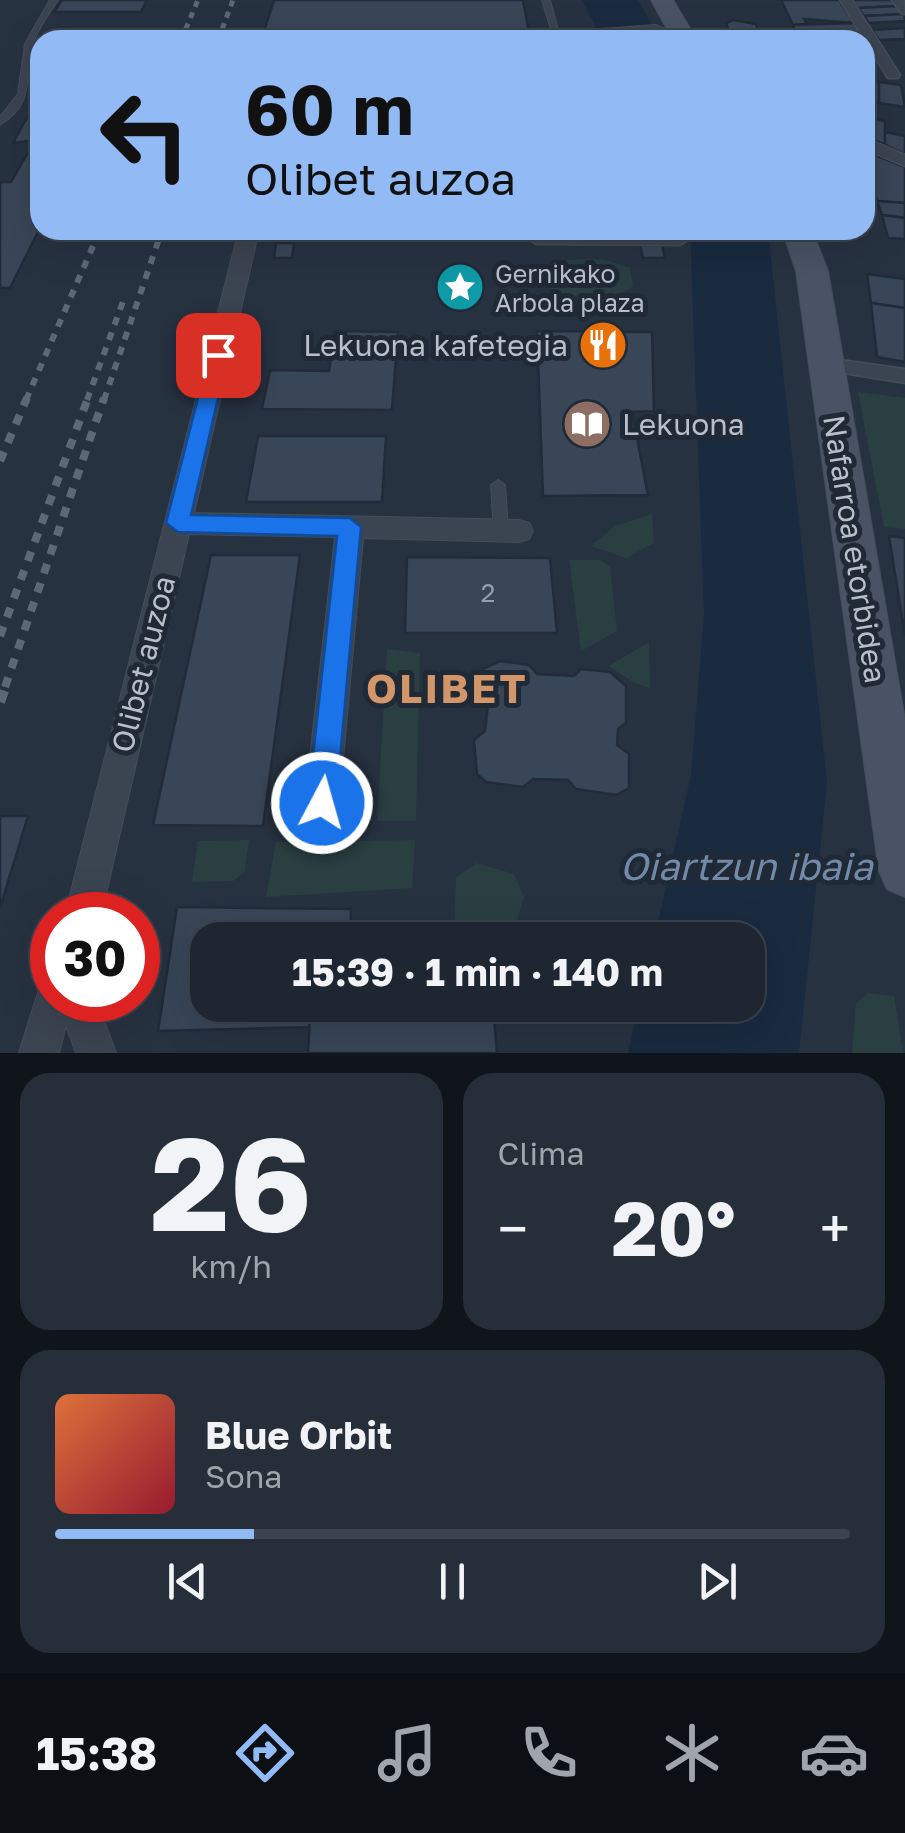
<!DOCTYPE html>
<html lang="es">
<meta charset="utf-8">
<style>
:root{--surface:#1d2631;--page:#252e39;--text:#f1f3f6;--muted:#a0a5ab;--line:#3b434d;--accent:#92baf5}
body{margin:0;font-family:"Golos Text",sans-serif;background:var(--page);color:var(--text);height:100vh;display:flex;flex-direction:column;font-size:38px;white-space:nowrap}
*{box-sizing:border-box;margin:0}
p{font-size:32px;color:var(--muted)}
.icon{flex:none;width:55px;height:55px;fill:none;stroke:currentColor;stroke-width:2;stroke-linecap:round;stroke-linejoin:round}
.map{position:relative;height:1053px;overflow:hidden}
.drawer{display:flex;flex-direction:column;gap:20px;padding:20px;background:#10151b;flex:1}
.drawer>*{flex:none}
.banner{position:absolute;left:30px;top:30px;width:845px;height:210px;border-radius:30px;box-shadow:0 10px 40px #0002,0 0 0 2px var(--line);background:#92baf5;color:#111;overflow:hidden}
.speed{position:absolute;left:30px;top:892px;display:flex;gap:20px;font-size:50px;font-weight:700;text-align:center}
.speed>*{display:grid;place-content:center;width:130px;height:130px;border-radius:50%;background:var(--surface);box-shadow:0 10px 40px #0002,0 0 0 2px var(--line);line-height:1}
.speed .limit{border:15px solid #d22;background:#fff;color:#111}
.pin{position:absolute;display:grid;place-items:center;width:85px;height:85px;color:#fff;margin:-42px;border-radius:20px;box-shadow:0 5px 15px #0006}
.me{position:absolute;width:110px;margin:-55px;rotate:6deg;stroke-linejoin:round;filter:drop-shadow(0 0 8px #0008)}
.turn{display:flex;align-items:center;gap:35px;height:210px;padding:0 50px;font-size:45px}
.turn .icon{width:130px;height:130px;stroke-width:2.5}
.turn b{display:block;font-size:70px;line-height:85px}
.big{font-size:75px;font-weight:700;line-height:1.1}
.drawer .card{flex:1;display:flex;flex-direction:column;justify-content:center;gap:15px;min-width:0;padding:0 35px;border-radius:30px;background:var(--page)}
.drawer .dial{align-items:center;gap:0}
.dial b{font-size:130px;line-height:1}
.song{display:flex;align-items:center;gap:30px}
.cover{width:120px;height:120px;border-radius:15px;background:linear-gradient(135deg,hsl(20 70% 55%),hsl(350 70% 35%))}
.played{height:10px;border-radius:5px;background:linear-gradient(90deg,var(--accent) 25%,var(--line) 25%)}
.keys{display:flex;justify-content:space-around;direction:ltr}
.heat{display:flex;justify-content:space-between;align-items:center;font-size:55px;direction:ltr}
.drawer .tiles{flex:1;display:grid;gap:20px;grid-template-columns:1fr 1fr}
.card:last-child{grid-column:span 2}
.trip{position:absolute;left:190px;top:922px;width:575px;height:100px;border-radius:30px;background:var(--surface);box-shadow:0 10px 40px #0002,0 0 0 2px var(--line);font-weight:700;line-height:100px;text-align:center}
.dock{display:flex;height:160px;justify-content:space-around;align-items:center;background:#0c0f14;color:var(--muted)}
.dock .icon{width:70px;height:70px}
.dock .active{color:var(--accent)}
.dock b{font-size:45px;color:var(--text)}
.map>svg:first-child{display:block}
.green{fill:#293f42}
.water{fill:#1a2a3f}
.building{fill:#394657;stroke:#222b38;stroke-width:2.5}
.lines{fill:none;stroke-linecap:round;stroke-linejoin:round}
.service-casing{stroke:#454d5a;stroke-width:2}
.pedestrian-casing{stroke:#454d5a;stroke-width:3}
.minor-casing{stroke:#454d5a;stroke-width:2}
.secondary-casing{stroke:#454d5a;stroke-width:2}
.service{fill:#3b4451;fill-rule:evenodd}
.pedestrian{fill:#3b4451;fill-rule:evenodd}
.minor{fill:#3b4451;fill-rule:evenodd}
.secondary{fill:#495363;fill-rule:evenodd}
.rail-far3{stroke:#5d6877;stroke-width:5;stroke-dasharray:6 6;stroke-linecap:butt}
.rail-far2{stroke:#5d6877;stroke-width:6;stroke-dasharray:8 8;stroke-linecap:butt}
.rail-far1{stroke:#5d6877;stroke-width:8;stroke-dasharray:10 10;stroke-linecap:butt}
.rail{stroke:#5d6877;stroke-width:10;stroke-dasharray:12 12;stroke-linecap:butt}
.route{fill:#1a73e8;stroke:#114b97;stroke-width:2.5}
.labels{text-anchor:middle;dominant-baseline:central;stroke-width:10;stroke-linejoin:round;paint-order:stroke}
.far-poi-label{font-size:25px;fill:#b8bfcb;stroke:#202936;text-anchor:start}
.number-label{font-size:25px;fill:#969fac}
.poi-label{font-size:30px;fill:#b8bfcb;stroke:#202936;text-anchor:end}
.street-label{font-size:30px;fill:#b8bfcb;stroke:#202936}
.near-water-label{font-size:38px;font-style:italic;fill:#728aa8;stroke:#202936}
.district-label{font-size:40px;font-weight:bold;letter-spacing:2.5px;fill:#d3966b;stroke:#202936}
</style>
<div class="map">
<svg width="905" height="1053" viewBox="0 0 905 1053">
<rect width="100%" height="100%" fill="#273241"/>
<!-- green -->
<g class="green">
<path d="M603 259 630 268 633 286C612 303 556 301 540 279L542 267 556 260Z"/>
<path d="M858 392 905 398V529L884 527Z"/>
<path d="M652 514 654 543 626 558 591 546 615 526Z"/>
<path d="M569 560H600L610 567 617 631 581 651Z"/>
<path d="M649 642 650 688 634 683 609 666Z"/>
<path d="M387 649 420 653 416 821H377Z"/>
<path d="M249 840 245 872 233 881 192 882 198 841Z"/>
<path d="M415 840 412 888 266 897 276 842Z"/>
<path d="M476 863 514 874 524 897 511 940 454 931 456 878Z"/>
<path d="M868 993 894 996 903 1053H852L856 1004Z"/>
</g>
<!-- water -->
<g class="water">
<path d="M582 0H638L660 40H603Z"/>
<path d="M690 230H765L769 240 827 783 799 1053H628L639 1005H748V940H654L691 775 704 615Z"/>
</g>
<!-- building -->
<g class="building">
<path d="M62 0H147L141 12H54Z"/>
<path d="M274 0H523L529 33 389 36V30H344L343 40H261Z"/>
<path d="M781 0H839L854 23 804 19 807 24 793 25Z"/>
<path d="M852 0H894L898 6 858 8Z"/>
<path d="M898 6 904 14 864 16 858 8Z"/>
<path d="M904 14 905 21 869 23 864 16Z"/>
<path d="M733 20 756 24 757 29 737 33 728 29 726 23Z"/>
<path d="M854 23 862 34 797 36 793 25Z"/>
<path d="M905 28V39L879 40 872 30Z"/>
<path d="M862 34 868 43 799 40 797 36Z"/>
<path d="M865 80 879 82V103L865 101Z"/>
<path d="M879 82 901 85 905 107 879 103Z"/>
<path d="M29 114H40V228L10 288H0V182H11L35 140 13 143Z"/>
<path d="M865 118 885 121V145L865 136Z"/>
<path d="M885 132 905 136V154L885 145Z"/>
<path d="M865 151 905 167V203L877 201Z"/>
<path d="M877 201 905 203V218L882 215Z"/>
<path d="M882 215 905 218V239L888 238Z"/>
<path d="M591 230H664L657 236H592Z"/>
<path d="M276 243H294L292 258H274Z"/>
<path d="M640 245H662L665 258H643Z"/>
<path d="M867 274 905 279V308L871 303Z"/>
<path d="M871 303 905 308V362L877 357Z"/>
<path d="M335 331 398 332 392 410 262 409 270 370 329 371Z"/>
<path d="M537 331 652 332 654 411 632 412 648 495 543 496Z"/>
<path d="M258 436H386L382 502H246Z"/>
<path d="M889 536 905 538V636Z"/>
<path d="M211 555H300L263 826 153 825Z"/>
<path d="M407 557 550 558 557 633H405Z"/>
<path d="M500 661 529 665 537 674 574 676 581 669 610 672 626 686V723L618 729 617 745 629 754V788L616 795 576 789 568 780 533 779 523 787 486 782 477 774 474 740 485 731 488 704 479 695 483 669Z"/>
<path d="M0 816H28L0 908Z"/>
<path d="M177 907 351 909 350 940H208V1005H347L346 1016 310 1018 309 1027 158 1031Z"/>
<path d="M494 1017 497 1053H308L310 1018Z"/>
</g>
<g class="lines">
<!-- service casing -->
<g class="service-casing">
<g id="service">
<path d="M50 0H58C48 15 36 31 31 49 23 83 36 101 0 125V117L18 94 25 44Z"/>
<path d="M542 0H550L560 38 553 36Z"/>
<path d="M498 480 505 485 508 531 506 535H496L494 531 491 485Z"/>
</g>
</g>
<!-- pedestrian casing -->
<g class="pedestrian-casing">
<g id="pedestrian">
<path d="M840 0H852L900 75 898 78H888Z"/>
<path d="M892 0H904L905 14 901 13Z"/>
<path d="M865 138 905 155V166L865 149Z"/>
<path d="M527 230H543L544 234 680 235 688 240 680 245 536 244 528 239Z"/>
<path d="M826 358 905 369V383L819 369 816 364Z"/>
</g>
</g>
<!-- minor casing -->
<g class="minor-casing">
<g id="minor">
<path d="M656 25 689 40 654 35 513 40 521 35Z"/>
<path d="M239 230H259L194 513 519 520 529 523 533 531 529 539 519 542 363 538 339 803 334 815 322 819 310 815 305 803 335 537 189 534 101 915H65Z"/>
<path d="M52 981V1000H96L116 1053H76L66 1026 59 1053H19L40 986Z"/>
</g>
</g>
<!-- secondary casing -->
<g class="secondary-casing">
<g id="secondary">
<path d="M651 0H673L697 40H673Z"/>
<path d="M782 230H812L828 271 905 720V897L887 889 879 871 796 271Z"/>
</g>
</g>
<!-- service -->
<use href="#service" class="service"/>
<!-- pedestrian -->
<use href="#pedestrian" class="pedestrian"/>
<!-- minor -->
<use href="#minor" class="minor"/>
<!-- secondary -->
<use href="#secondary" class="secondary"/>
<!-- rail-far3 -->
<g class="rail-far3">
<path d="M181 40 198 0"/>
<path d="M218 40 233 0"/>
</g>
<!-- rail-far2 -->
<g class="rail-far2">
<path d="M26 400 100 230"/>
<path d="M87 400 125 296"/>
<path d="M104 400 162 230"/>
</g>
<!-- rail-far1 -->
<g class="rail-far1">
<path d="M0 461 27 398"/>
<path d="M0 636 88 398"/>
<path d="M5 687 104 398"/>
</g>
<!-- rail -->
<path class="rail" d="M0 702 6 685"/>
</g>
<!-- route -->
<path class="route" d="M218 349 228 355 191 515 350 518 361 527 336 803 332 812 322 816 312 812 308 803 337 536 178 532 166 523 209 355Z"/>
<!-- icons -->
<defs>
<g id="sight-disc" transform="scale(2.5)"><circle r="9.5" fill="#0f9aa8" stroke="#202936"/><path d="M0-6L1.8-2.2L6-1.7L2.9 1.2L3.7 5.4L0 3.3L-3.7 5.4L-2.9 1.2L-6-1.7L-1.8-2.2Z" fill="#fff"/></g>
<g id="restaurant-disc" transform="scale(2.5)"><circle r="9.5" fill="#e8710a" stroke="#202936"/><path d="M-5-6h1v4h1v-4h1v4h1v-4h1v5L-1.5 .5V6h-2V.5L-5-1ZM5-6V6H3V1.5H1.5Q1.5-4 5-6Z" fill="#fff"/></g>
<g id="library-disc" transform="scale(2.5)"><circle r="9.5" fill="#8d6e63" stroke="#202936"/><path d="M-6-4Q-3-5.5-.7-3.5V5Q-3 3-6 4ZM6-4Q3-5.5 .7-3.5V5Q3 3 6 4Z" fill="#fff"/></g>
</defs>
<g fill-rule="evenodd">
<use href="#sight-disc" x="460" y="287"/>
<use href="#restaurant-disc" x="603" y="345"/>
<use href="#library-disc" x="587" y="424"/>
</g>
<g class="labels">
<!-- far-poi labels -->
<g class="far-poi-label">
<text x="495" y="273">Gernikako<tspan x="495" dy="29">Arbola plaza</tspan></text>
</g>
<!-- number labels -->
<g class="number-label">
<text x="488" y="592">2</text>
</g>
<!-- poi labels -->
<g class="poi-label">
<text x="568" y="345">Lekuona kafetegia</text>
<text x="622" y="424" text-anchor="start">Lekuona</text>
</g>
<!-- street labels -->
<g class="street-label">
<text transform="translate(855 549) rotate(81)">Nafarroa etorbidea</text>
<text transform="translate(143 664) rotate(-76)">Olibet auzoa</text>
</g>
<!-- near-water labels -->
<g class="near-water-label">
<text x="746" y="865">Oiartzun ibaia</text>
</g>
<!-- district labels -->
<g class="district-label">
<text x="447" y="688">OLIBET</text>
</g>
</g>
</svg>
<div class="speed"><div class="limit">30</div></div>
<div class="pin" style="left:218px;top:355px;background:#d93025"><svg class="icon" aria-label="arrive" viewBox="0 0 24 24"><path d="M6 21V4h12l-3 4 3 4H6"/></svg></div>
<svg class="me" style="left:322px;top:803px" viewBox="-20 -20 40 40"><circle r="17" fill="#1a73e8" stroke="#fff" stroke-width="3"/><path d="M0-11L8 9 0 5-8 9z" fill="#fff"/></svg>
<div class="trip">15:39 · 1 min · 140 m</div>
<div class="banner">
<div class="turn"><svg class="icon" aria-label="left" viewBox="0 0 24 24"><path d="M17 20v-9H6M10 6l-5 5 5 5"/></svg><div><b>60 m</b>Olibet auzoa</div></div>
</div>
</div>
<section class="drawer">
<div class="tiles">
<div class="card dial"><b>26</b><p>km/h</p></div>
<div class="card"><p>Clima</p>
<div class="heat"><a>−</a><b class="big">20°</b><a>+</a></div>
</div>
<div class="card">
<div class="song"><i class="cover"></i><div><b>Blue Orbit</b><p>Sona</p></div></div>
<div class="played"></div>
<div class="keys"><svg class="icon" aria-label="previous" viewBox="0 0 24 24"><path d="M18 5L8 12l10 7zM5 5v14"/></svg><svg class="icon" aria-label="pause" viewBox="0 0 24 24"><path d="M8 5v14M16 5v14"/></svg><svg class="icon" aria-label="next" viewBox="0 0 24 24"><path d="M6 5l10 7-10 7zM19 5v14"/></svg></div>
</div>
</div>
</section>
<nav class="dock">
<b>15:38</b>
<svg class="icon active" aria-label="directions" viewBox="0 0 24 24"><path d="M12 3l9 9-9 9-9-9zM9 14v-3h6M13 9l2 2-2 2"/></svg>
<svg class="icon" aria-label="music" viewBox="0 0 24 24"><path d="M9 18V5l10-2v13"/><circle cx="6" cy="18" r="3"/><circle cx="16" cy="16" r="3"/></svg>
<svg class="icon" aria-label="phone" viewBox="0 0 24 24"><path d="M5 4h4l2 5-3 2q2 4 5 5l2-3 5 2v4C11 20 4 13 5 4z"/></svg>
<svg class="icon" aria-label="climate" viewBox="0 0 24 24"><path d="M12 3v18M4 7l16 10M4 17L20 7"/></svg>
<svg class="icon" aria-label="car" viewBox="0 0 24 24"><path d="M5 17H2v-5l4-1 3-4h7l3 4 3 1v5h-3M9 17h6M6 11h13"/><circle cx="7" cy="17" r="2"/><circle cx="17" cy="17" r="2"/></svg>
</nav>
